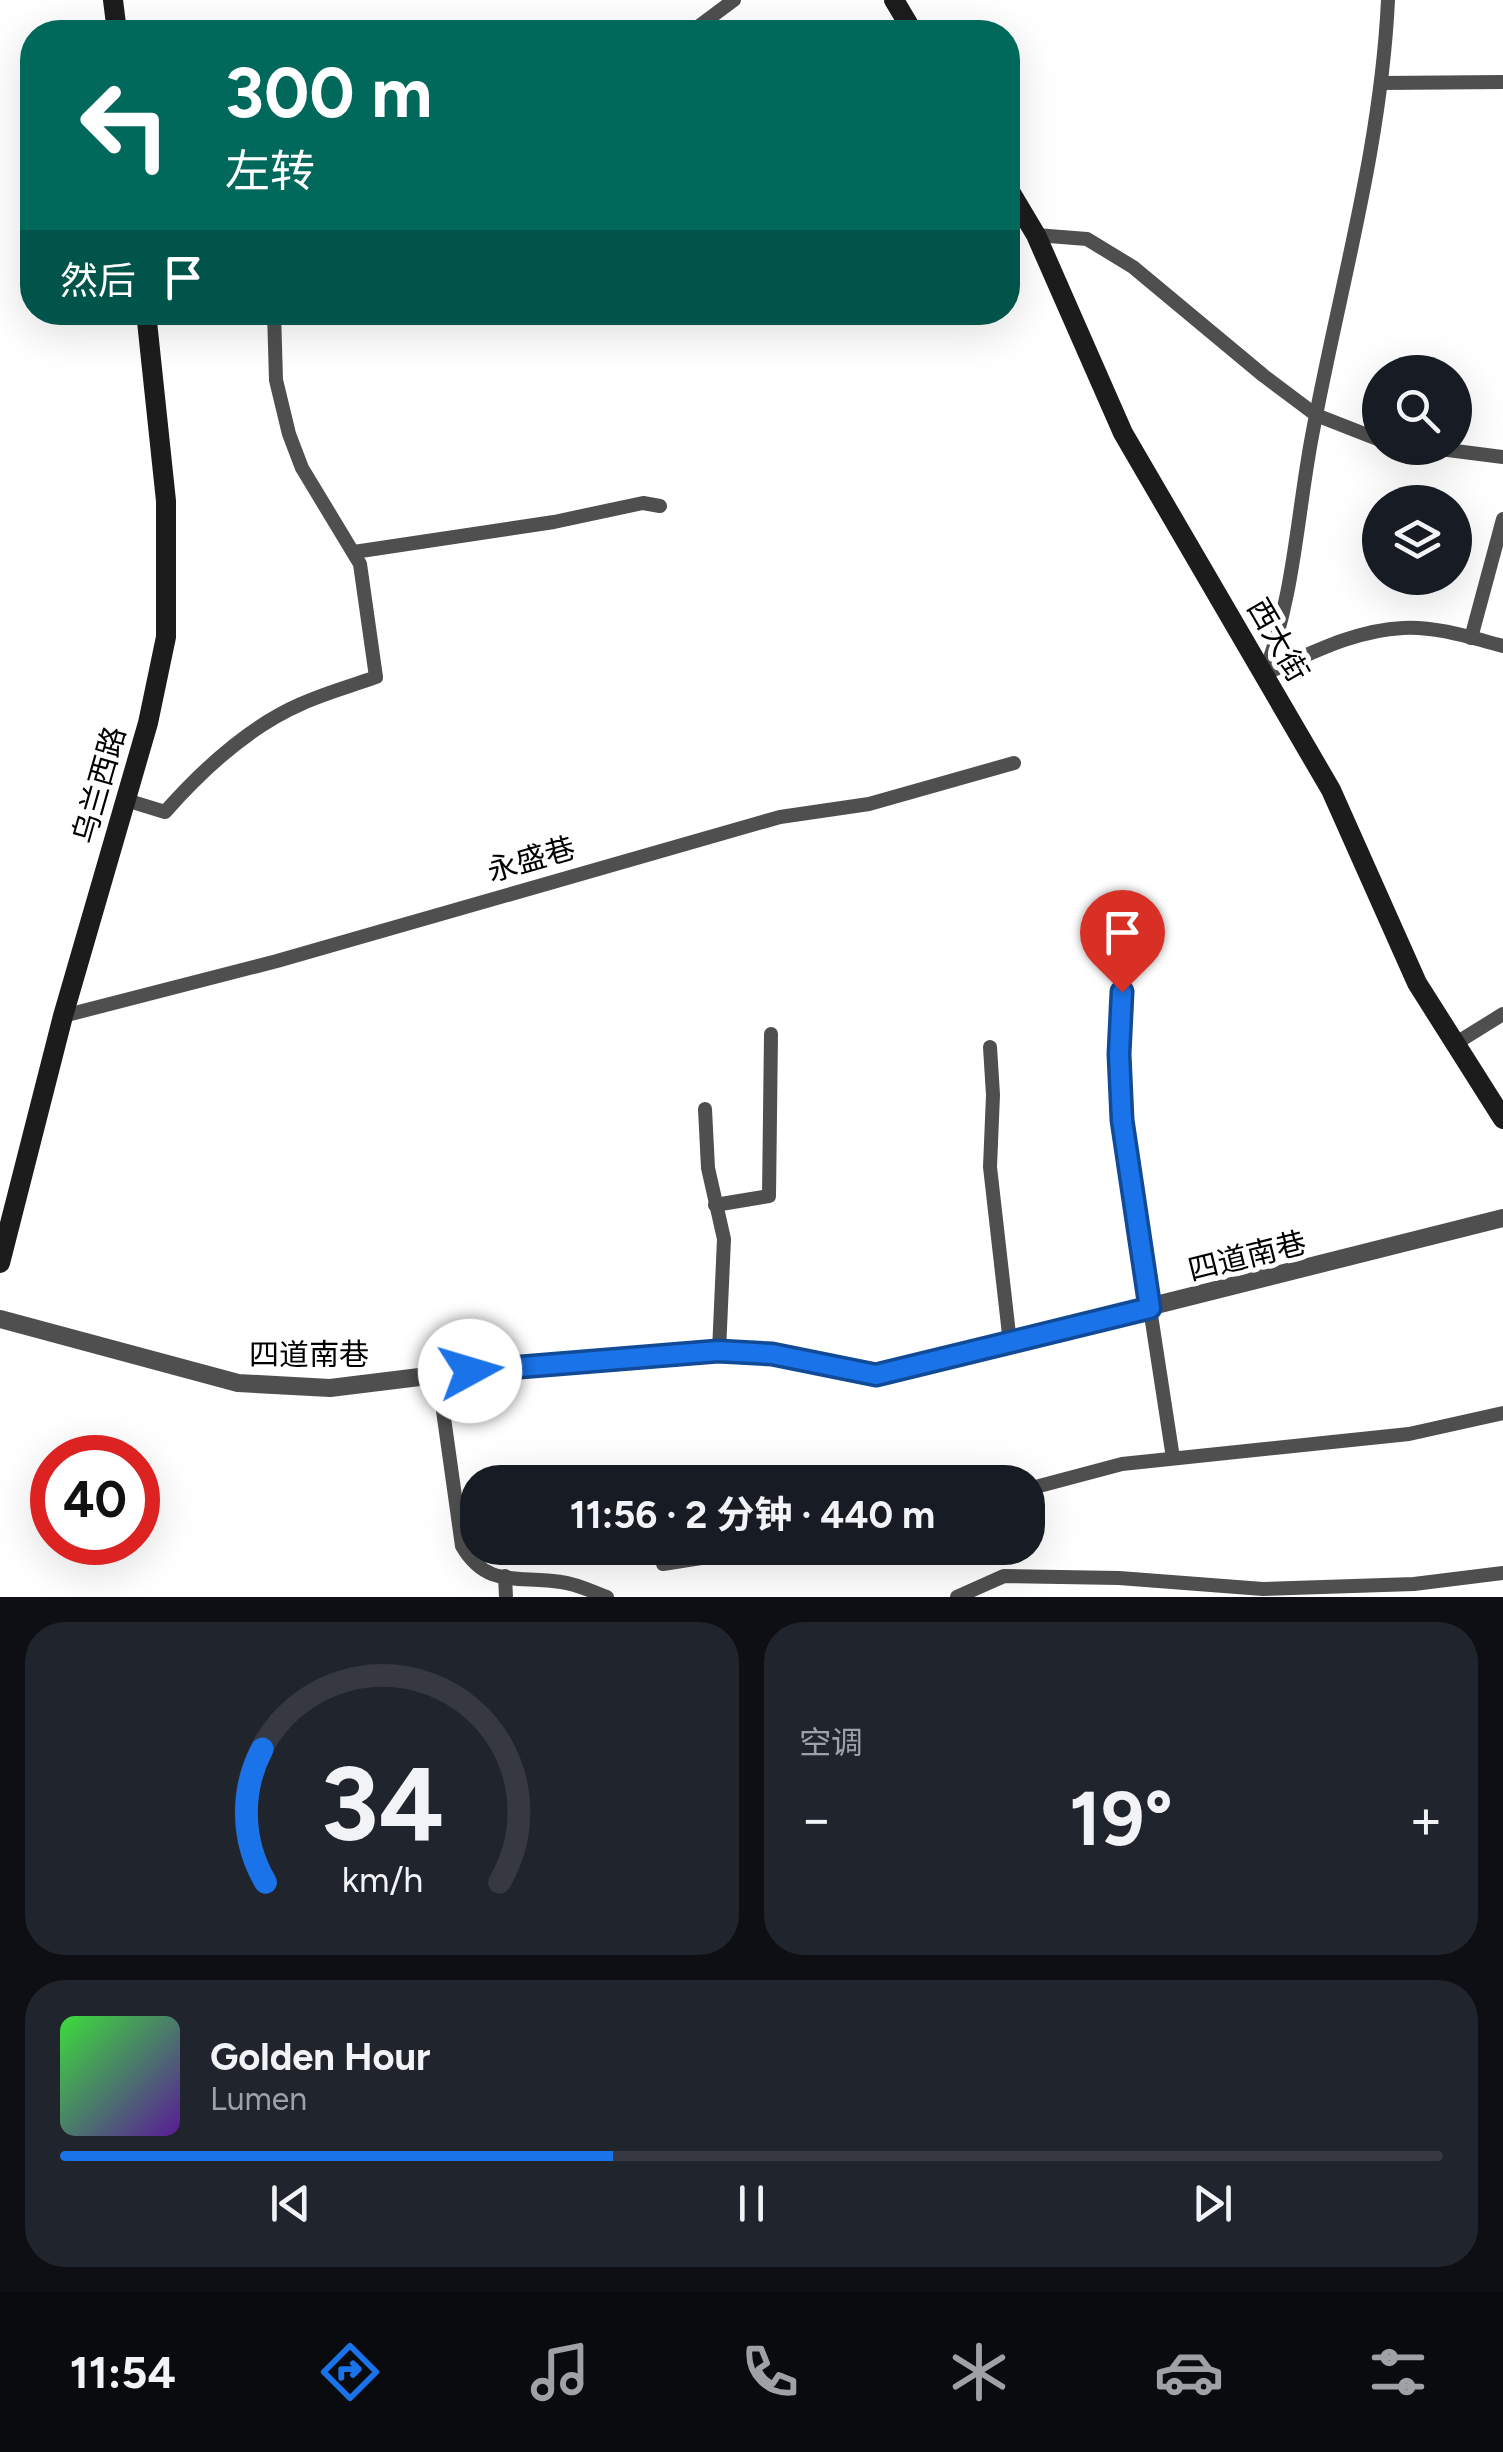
<!DOCTYPE html>
<html lang="zh">
<meta charset="utf-8">
<style>
:root{--surface:#171b24;--page:#20242c;--text:#f1f3f6;--muted:#9ea1a6;--line:#363941;--accent:#1a73e8}
body{margin:0;font-family:Figtree,"Noto Sans SC",sans-serif;background:var(--page);color:var(--text);height:100vh;display:flex;flex-direction:column;font-size:38px;white-space:nowrap}
*{box-sizing:border-box;margin:0}
p{font-size:32px;color:var(--muted)}
.icon{flex:none;width:55px;height:55px;fill:none;stroke:currentColor;stroke-width:2;stroke-linecap:round;stroke-linejoin:round}
.map{position:relative;height:1597px;overflow:hidden}
.drawer{display:flex;flex-direction:column;gap:25px;padding:25px;background:#0d0f14;flex:1}
.drawer>*{flex:none}
.guide{position:absolute;left:20px;top:20px;width:1000px;height:305px;border-radius:40px;box-shadow:0 10px 40px #0002;background:#00695c;color:#fff;overflow:hidden}
.fabs{position:absolute;left:1362px;top:355px;display:grid;gap:20px}
.fabs a{display:grid;place-items:center;width:110px;height:110px;border-radius:50%;background:var(--surface);box-shadow:0 10px 40px #0002;font-size:50px}
.speed{position:absolute;left:30px;top:1435px;display:flex;gap:20px;font-size:50px;font-weight:700;text-align:center}
.speed>*{display:grid;place-content:center;width:130px;height:130px;border-radius:50%;background:var(--surface);box-shadow:0 10px 40px #0002;line-height:1}
.speed .limit{border:15px solid #d22;background:#fff;color:#111}
.pin{position:absolute;display:grid;place-items:center;width:85px;height:85px;color:#fff;margin:-102px -42px;border-radius:50% 50% 50% 0;rotate:-45deg;box-shadow:0 0 10px #0007}
.pin .icon{rotate:45deg}
.me{position:absolute;width:110px;margin:-55px;rotate:84deg;stroke-linejoin:round;filter:drop-shadow(0 0 8px #0008)}
.turn{display:flex;align-items:center;gap:35px;height:210px;padding:0 40px;font-size:45px}
.turn .icon{width:130px;height:130px;stroke-width:2.5}
.turn b{display:block;font-size:70px;line-height:85px}
.then{display:flex;align-items:center;height:95px;padding:0 40px;background:#0003;gap:20px;font-size:38px}
.big{font-size:75px;font-weight:700;line-height:1.1}
.drawer .tile{flex:1;display:flex;flex-direction:column;justify-content:center;gap:15px;min-width:0;padding:0 35px;border-radius:40px;background:var(--page)}
.drawer .dial{align-items:center;gap:0}
.dial svg{height:260px;overflow:visible;fill:none;stroke:var(--line);stroke-width:7;stroke-linecap:round;text-anchor:middle}
.dial text{fill:var(--text);stroke:none}
.song{display:flex;align-items:center;gap:30px}
.cover{width:120px;height:120px;border-radius:15px;background:linear-gradient(135deg,hsl(120 70% 55%),hsl(270 70% 35%))}
.played{height:10px;border-radius:5px;background:linear-gradient(90deg,var(--accent) 40%,var(--line) 40%)}
.keys{display:flex;justify-content:space-around;direction:ltr}
.heat{display:flex;justify-content:space-between;align-items:center;font-size:55px;direction:ltr}
.drawer .tiles{flex:1;display:grid;gap:25px;grid-template-columns:1fr 1fr}
.tile:last-child{grid-column:span 2}
.trip{position:absolute;left:460px;top:1465px;width:585px;height:100px;border-radius:40px;background:var(--surface);box-shadow:0 10px 40px #0002;font-weight:700;line-height:100px;text-align:center}
.tabs{display:flex;height:160px;justify-content:space-around;align-items:center;background:#090b0e;color:var(--muted)}
.tabs .icon{width:70px;height:70px}
.tabs .active{color:var(--accent)}
.tabs b{font-size:45px;color:var(--text)}
.map>svg:first-child{display:block}
.lines{fill:none;stroke-linecap:round;stroke-linejoin:round}
.minor{stroke:#4f4f4f;stroke-width:14}
.tertiary{stroke:#4f4f4f;stroke-width:18}
.secondary{stroke:#1c1c1c;stroke-width:20}
.route-casing{stroke:#114b97;stroke-width:25}
.route{stroke:#1a73e8;stroke-width:18}
.labels{text-anchor:middle;dominant-baseline:central;stroke-width:10;stroke-linejoin:round;paint-order:stroke}
.street-label{font-size:30px;fill:#000;stroke:#fff}
</style>
<div class="map">
<svg width="1503" height="1597" viewBox="0 0 1503 1597">
<rect width="100%" height="100%" fill="#fff"/>
<g class="lines">
<!-- minor -->
<g class="minor">
<path d="M691 32 734 0"/>
<path d="M1381 83 1503 82"/>
<path d="M1036 235 1087 239 1133 267 1264 376 1316 415 1380 440"/>
<path d="M1432 448 1503 457"/>
<path d="M354 552 554 522 643 503 660 506"/>
<path d="M1471 638 1503 519"/>
<path d="M1264 674C1294 599 1297 515 1312 436 1339 290 1381 149 1388 0"/>
<path d="M1264 674C1308 655 1354 630 1403 628 1436 626 1472 638 1503 646"/>
<path d="M126 800 165 812C203 769 248 727 301 704 325 693 351 686 376 677L360 564 302 468 289 434 276 380 274 312"/>
<path d="M1122 991 1119 1054 1121 1120 1173 1458"/>
<path d="M63 1016 277 961 780 817 869 804 1014 763"/>
<path d="M1453 1045 1503 1014"/>
<path d="M990 1047 993 1095 990 1167 1010 1343"/>
<path d="M705 1109 708 1168 724 1239 719 1351"/>
<path d="M715 1205 769 1196 771 1034"/>
<path d="M438 1375 462 1546C487 1589 519 1575 561 1582 577 1584 593 1592 607 1597"/>
<path d="M1028 1489 1122 1464 1409 1434 1503 1413"/>
<path d="M663 1564 765 1548"/>
<path d="M505 1576 506 1597"/>
<path d="M957 1597 1004 1576 1119 1578 1263 1589 1414 1584 1503 1573"/>
</g>
<!-- tertiary -->
<path class="tertiary" d="M0 1319 238 1383 330 1388 501 1367 719 1351 771 1354 877 1375 1503 1218"/>
<!-- secondary -->
<g class="secondary">
<path d="M113 0 117 32"/>
<path d="M894 0 913 32"/>
<path d="M1008 188 1036 235 1123 433 1331 790 1417 983 1503 1119"/>
<path d="M0 1263 63 1016 148 723 166 637V501L146 312"/>
</g>
</g>
<g class="lines">
<!-- route casing -->
<g class="route-casing">
<path id="route" d="M470 1371 718 1351 772 1354 876 1375 1150 1308 1122 1120 1119 1054 1122 992"/>
</g>
<!-- route -->
<use href="#route" class="route"/>
</g>
<g class="labels">
<!-- street labels -->
<g class="street-label">
<text transform="translate(1278 640) rotate(60)">西大街</text>
<text transform="translate(99 785) rotate(-74)">乌兰西路</text>
<text transform="translate(531 859) rotate(-16)">永盛巷</text>
<text transform="translate(1247 1256) rotate(-14)">四道南巷</text>
<text x="309" y="1354">四道南巷</text>
</g>
</g>
</svg>
<div class="fabs">
<a><svg class="icon" aria-label="search" viewBox="0 0 24 24"><circle cx="10" cy="10" r="6"/><path d="M15 15l6 6"/></svg></a>
<a><svg class="icon" aria-label="layers" viewBox="0 0 24 24"><path d="M12 4l9 5-9 5-9-5zM3 14l9 5 9-5"/></svg></a>
</div>
<div class="speed"><div class="limit">40</div></div>
<div class="pin" style="left:1122px;top:992px;background:#d93025"><svg class="icon" aria-label="arrive" viewBox="0 0 24 24"><path d="M6 21V4h12l-3 4 3 4H6"/></svg></div>
<svg class="me" style="left:470px;top:1371px" viewBox="-20 -20 40 40"><circle r="19" fill="#fff"/><path d="M0-13L10 11 0 6-10 11z" fill="#1a73e8"/></svg>
<div class="trip">11:56 · 2 分钟 · 440 m</div>
<div class="guide">
<div class="turn"><svg class="icon" aria-label="left" viewBox="0 0 24 24"><path d="M17 20v-9H6M10 6l-5 5 5 5"/></svg><div><b>300 m</b>左转</div></div>
<div class="then">然后<svg class="icon" aria-label="arrive" viewBox="0 0 24 24"><path d="M6 21V4h12l-3 4 3 4H6"/></svg></div>
</div>
</div>
<section class="drawer">
<div class="tiles">
<div class="tile dial"><svg viewBox="0 0 100 80">
<path d="M14 69A42 42 0 1 1 86 69"/>
<path d="M14 69A42 42 0 0 1 13 28" stroke="#1a73e8"/>
<text x="50" y="56" font-size="32" font-weight="700">34</text>
<text x="50" y="72" font-size="11">km/h</text>
</svg></div>
<div class="tile"><p>空调</p>
<div class="heat"><a>−</a><b class="big">19°</b><a>+</a></div>
</div>
<div class="tile">
<div class="song"><i class="cover"></i><div><b>Golden Hour</b><p>Lumen</p></div></div>
<div class="played"></div>
<div class="keys"><svg class="icon" aria-label="previous" viewBox="0 0 24 24"><path d="M18 5L8 12l10 7zM5 5v14"/></svg><svg class="icon" aria-label="pause" viewBox="0 0 24 24"><path d="M8 5v14M16 5v14"/></svg><svg class="icon" aria-label="next" viewBox="0 0 24 24"><path d="M6 5l10 7-10 7zM19 5v14"/></svg></div>
</div>
</div>
</section>
<nav class="tabs">
<b>11:54</b>
<svg class="icon active" aria-label="directions" viewBox="0 0 24 24"><path d="M12 3l9 9-9 9-9-9zM9 14v-3h6M13 9l2 2-2 2"/></svg>
<svg class="icon" aria-label="music" viewBox="0 0 24 24"><path d="M9 18V5l10-2v13"/><circle cx="6" cy="18" r="3"/><circle cx="16" cy="16" r="3"/></svg>
<svg class="icon" aria-label="phone" viewBox="0 0 24 24"><path d="M5 4h4l2 5-3 2q2 4 5 5l2-3 5 2v4C11 20 4 13 5 4z"/></svg>
<svg class="icon" aria-label="climate" viewBox="0 0 24 24"><path d="M12 3v18M4 7l16 10M4 17L20 7"/></svg>
<svg class="icon" aria-label="car" viewBox="0 0 24 24"><path d="M5 17H2v-5l4-1 3-4h7l3 4 3 1v5h-3M9 17h6M6 11h13"/><circle cx="7" cy="17" r="2"/><circle cx="17" cy="17" r="2"/></svg>
<svg class="icon" aria-label="filters" viewBox="0 0 24 24"><path d="M4 7h16M4 17h16"/><circle cx="9" cy="7" r="2"/><circle cx="15" cy="17" r="2"/></svg>
</nav>
